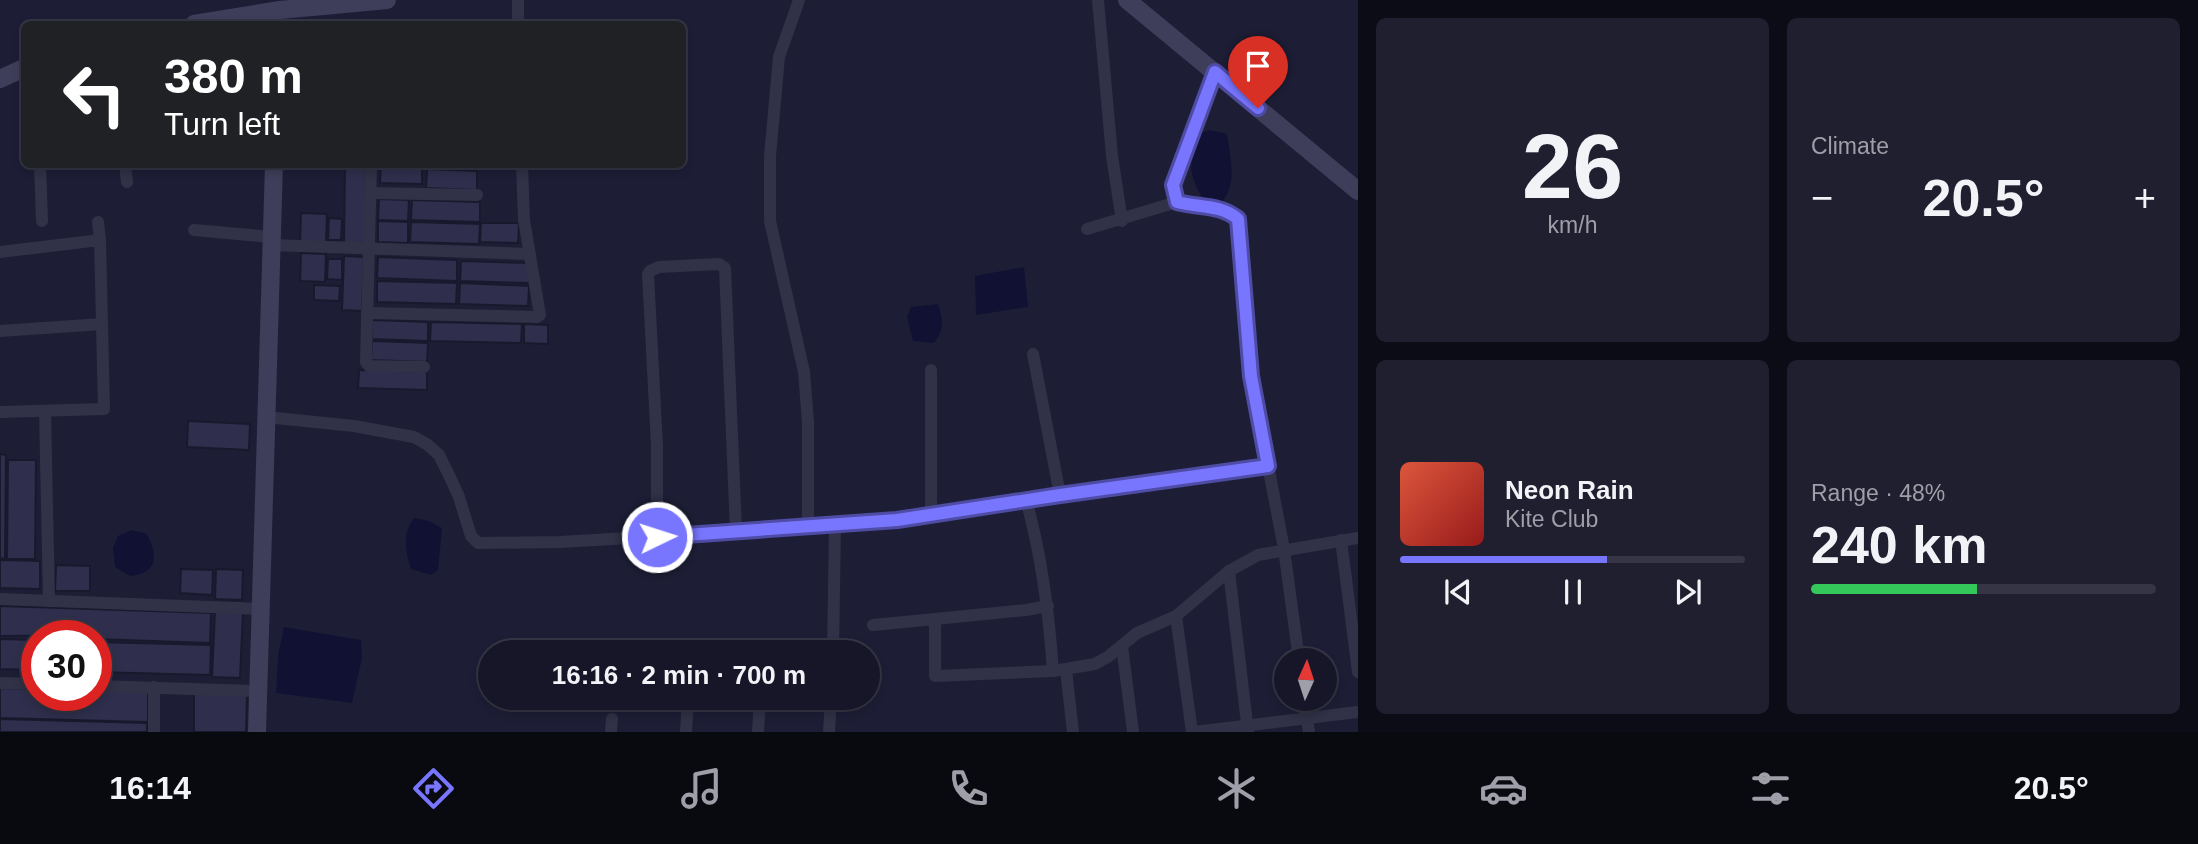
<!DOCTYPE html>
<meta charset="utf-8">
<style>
:root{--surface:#161628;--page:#1f1f30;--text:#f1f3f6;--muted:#9e9fa8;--line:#353545;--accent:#7875fe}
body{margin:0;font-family:Arial,sans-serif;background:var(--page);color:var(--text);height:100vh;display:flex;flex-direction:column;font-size:26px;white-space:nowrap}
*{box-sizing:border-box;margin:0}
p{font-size:23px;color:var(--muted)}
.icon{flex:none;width:38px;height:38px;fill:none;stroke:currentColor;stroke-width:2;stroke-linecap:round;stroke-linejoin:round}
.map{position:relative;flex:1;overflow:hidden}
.panel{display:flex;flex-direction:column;gap:18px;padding:18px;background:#0c0c16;width:840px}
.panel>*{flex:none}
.hud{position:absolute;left:21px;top:21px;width:665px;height:147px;border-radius:10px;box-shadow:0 4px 10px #0003,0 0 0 2px var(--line);background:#202124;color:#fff;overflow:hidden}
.needle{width:46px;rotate:3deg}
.controls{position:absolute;left:1274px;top:648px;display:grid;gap:14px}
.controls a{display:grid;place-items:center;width:63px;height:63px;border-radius:50%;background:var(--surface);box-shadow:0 4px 10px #0003,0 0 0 2px var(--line);font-size:35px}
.speed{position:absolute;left:21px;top:620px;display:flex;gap:14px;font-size:35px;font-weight:700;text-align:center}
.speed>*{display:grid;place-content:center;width:91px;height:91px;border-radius:50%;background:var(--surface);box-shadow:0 4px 10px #0003,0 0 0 2px var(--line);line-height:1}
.speed .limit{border:10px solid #d22;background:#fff;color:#111}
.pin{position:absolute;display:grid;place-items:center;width:60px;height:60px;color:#fff;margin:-72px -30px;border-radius:50% 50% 50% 0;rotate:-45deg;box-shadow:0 0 7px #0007}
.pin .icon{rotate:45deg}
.me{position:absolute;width:77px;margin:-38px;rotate:86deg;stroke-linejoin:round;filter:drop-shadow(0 0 5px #0008)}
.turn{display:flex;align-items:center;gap:24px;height:147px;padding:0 28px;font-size:32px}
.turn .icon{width:91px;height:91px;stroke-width:2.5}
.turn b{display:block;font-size:49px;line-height:60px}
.big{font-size:52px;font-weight:600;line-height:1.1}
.panel .widget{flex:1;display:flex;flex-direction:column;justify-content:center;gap:10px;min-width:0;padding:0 24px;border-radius:10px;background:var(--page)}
.panel .dial{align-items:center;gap:0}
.dial b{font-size:91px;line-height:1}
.song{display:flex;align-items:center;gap:21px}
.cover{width:84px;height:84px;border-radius:10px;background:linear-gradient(135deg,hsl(10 70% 55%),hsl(0 70% 35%))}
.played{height:7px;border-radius:4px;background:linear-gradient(90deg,var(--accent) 60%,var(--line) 60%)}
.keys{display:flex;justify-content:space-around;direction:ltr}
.heat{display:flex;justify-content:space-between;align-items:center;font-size:38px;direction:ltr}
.charge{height:10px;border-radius:5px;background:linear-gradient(90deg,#34c759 48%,var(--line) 0)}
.panel .tiles{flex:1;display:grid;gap:18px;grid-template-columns:repeat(2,1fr)}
.trip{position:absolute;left:478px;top:640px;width:402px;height:70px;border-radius:35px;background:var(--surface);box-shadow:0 4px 10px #0003,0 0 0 2px var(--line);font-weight:600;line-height:70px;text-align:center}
.dock{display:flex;height:112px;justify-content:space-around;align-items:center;background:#090910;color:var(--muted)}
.dock .icon{width:49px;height:49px}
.dock .selected{color:var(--accent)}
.dock b{font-size:32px;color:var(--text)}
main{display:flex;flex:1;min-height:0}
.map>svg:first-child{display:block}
.water{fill:#113}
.building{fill:#2f2f4d;stroke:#19192d;stroke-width:2}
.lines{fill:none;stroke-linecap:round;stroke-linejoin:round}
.street{stroke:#313147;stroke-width:12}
.secondary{stroke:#3f3e5a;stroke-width:18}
.route-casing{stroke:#4e4ca5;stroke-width:18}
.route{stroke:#7875fe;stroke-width:12}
</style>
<main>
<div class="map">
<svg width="1358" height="732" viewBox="0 0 1358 732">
<rect width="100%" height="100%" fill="#1d1e36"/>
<!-- water -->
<g class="water">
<path d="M1210 130 1227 134C1230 158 1238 183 1222 202L1202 197C1187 172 1189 159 1200 133Z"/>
<path d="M1024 267 1028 307 976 315 975 276Z"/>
<path d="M938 304C943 320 945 329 934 343L913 341 907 317 911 307Z"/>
<path d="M414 518 429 521 442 528 438 570 431 575 411 569C405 550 402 534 414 518Z"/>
<path d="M132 530 147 534C158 556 158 573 130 576L115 567 113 548 118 536Z"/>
<path d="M284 627 361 640 362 658 352 703 276 693 278 656Z"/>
</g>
<!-- building -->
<g class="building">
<path d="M345 164H366L365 243H344Z"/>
<path d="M381 164H422V184L380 183Z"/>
<path d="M427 169 477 171V190L426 188Z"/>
<path d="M379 199 409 200 408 221 378 220Z"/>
<path d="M412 200 480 202V222L411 220Z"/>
<path d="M301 213 327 214 326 242H300Z"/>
<path d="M329 218 342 219 341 240H328Z"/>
<path d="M378 221 408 222V243L378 242Z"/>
<path d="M411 222 480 224 479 244 410 242Z"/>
<path d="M481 223H519L518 243 480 242Z"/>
<path d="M301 253 326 254 325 282 300 281Z"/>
<path d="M344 256 364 257 362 311 342 310Z"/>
<path d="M378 257 457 260V281L377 278Z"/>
<path d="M328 259H342V280L327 279Z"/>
<path d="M461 261 529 263V283L460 281Z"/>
<path d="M377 281 457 283 456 304 377 302Z"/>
<path d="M460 283 529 286 528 306 459 304Z"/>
<path d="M314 285 340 286 339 301 314 300Z"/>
<path d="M372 320 428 322V341L372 339Z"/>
<path d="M431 322 522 324 521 343 430 341Z"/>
<path d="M524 324 548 325V344L524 343Z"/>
<path d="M372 341 428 343 427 362 371 360Z"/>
<path d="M359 370 427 372V390L358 388Z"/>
<path d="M188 421 250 424 249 450 187 447Z"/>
<path d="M0 454 6 455 5 559 0 558Z"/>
<path d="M8 460H36L35 559H7Z"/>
<path d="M0 560 40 561V589L0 588Z"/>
<path d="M56 565 90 566V591H55Z"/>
<path d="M181 569 213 570 212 595 180 593Z"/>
<path d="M216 569 243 570 242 600 215 599Z"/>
<path d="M0 606 211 613 210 643 96 639V635L0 636Z"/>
<path d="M215 611 243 612 240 678 212 677Z"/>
<path d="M0 639 37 640V670L0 669Z"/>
<path d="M96 642 211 645 210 675 96 672Z"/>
<path d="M0 688 37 689V695H96V690L148 692V722L0 718Z"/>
<path d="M194 691 247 692 246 732H194Z"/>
<path d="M0 719 147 723V732H0Z"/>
</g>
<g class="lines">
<!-- street -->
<g class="street">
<path d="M518 0V24"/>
<path d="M799 0 779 57 770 156V221L804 372 808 422V526"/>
<path d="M1098 0 1112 156 1122 221"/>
<path d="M40 164 42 221"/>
<path d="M125 164 127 182"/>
<path d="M371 164 366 362 369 366 424 367"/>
<path d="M370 193 477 195"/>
<path d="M1177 202 1173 185 1215 72"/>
<path d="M98 222 100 240"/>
<path d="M1087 229 1177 202 1218 208 1230 212 1239 219 1251 376 1284 549 1299 660"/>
<path d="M194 230 271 237"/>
<path d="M271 245 530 254"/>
<path d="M0 252 100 240 104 409 0 412"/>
<path d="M367 313 537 317 540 315 524 220 522 164"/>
<path d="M0 331 102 324"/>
<path d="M1033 354 1060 495"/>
<path d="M931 370V515"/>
<path d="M45 411 49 601"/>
<path d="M266 417 354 426 414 437 428 445 439 455 449 475 459 497 471 536 478 543 560 542 835 526 897 520 1060 495 1268 466"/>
<path d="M1026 500C1042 556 1049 614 1053 671"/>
<path d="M657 536V446L648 274 650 271 659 267 719 264 725 268 736 531"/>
<path d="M1341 540 1358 672"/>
<path d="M1229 571 1248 732"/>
<path d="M0 599 261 609"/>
<path d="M1176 616 1192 732"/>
<path d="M935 619 1026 610 1048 606"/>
<path d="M873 625 935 619V676L1053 671 1095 664 1109 656 1137 633 1176 616 1229 571 1258 555 1358 538"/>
<path d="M1122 646 1133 732"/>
<path d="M691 653V650"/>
<path d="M833 653 835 526"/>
<path d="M1066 670 1073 732"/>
<path d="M0 683 37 684"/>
<path d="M96 686 258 691"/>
<path d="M1304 698 1309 732"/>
<path d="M154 732V687"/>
<path d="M611 732 612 719"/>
<path d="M686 732 688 698"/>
<path d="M758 732 760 698"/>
<path d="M829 732 831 698"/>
<path d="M1194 732 1358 712"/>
</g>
<!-- secondary -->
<g class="secondary">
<path d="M1127 0 1358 191"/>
<path d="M194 24 280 10 387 0"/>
<path d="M0 79 24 68"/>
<path d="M257 732 274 164"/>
</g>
</g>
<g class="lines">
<!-- route casing -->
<g class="route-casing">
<path id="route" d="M657 537 897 520 1060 495 1268 466 1251 376 1238 219C1220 204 1199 208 1177 202L1173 185 1215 72 1258 108"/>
</g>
<!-- route -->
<use href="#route" class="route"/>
</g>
</svg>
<div class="controls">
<a><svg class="needle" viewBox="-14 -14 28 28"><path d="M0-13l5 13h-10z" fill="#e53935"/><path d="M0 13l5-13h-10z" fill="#9e9fa8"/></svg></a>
</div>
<div class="speed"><div class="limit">30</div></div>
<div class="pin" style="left:1258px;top:108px;background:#d93025"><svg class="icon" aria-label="arrive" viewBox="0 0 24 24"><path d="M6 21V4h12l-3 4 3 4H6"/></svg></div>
<svg class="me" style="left:657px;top:537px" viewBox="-20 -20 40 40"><circle r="17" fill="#7875fe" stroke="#fff" stroke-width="3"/><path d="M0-11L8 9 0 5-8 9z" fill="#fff"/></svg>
<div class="trip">16:16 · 2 min · 700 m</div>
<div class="hud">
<div class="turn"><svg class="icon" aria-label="left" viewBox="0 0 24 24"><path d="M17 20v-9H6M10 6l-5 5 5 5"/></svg><div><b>380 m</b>Turn left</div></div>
</div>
</div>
<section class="panel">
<div class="tiles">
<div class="widget dial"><b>26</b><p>km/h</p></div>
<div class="widget"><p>Climate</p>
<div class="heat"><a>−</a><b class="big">20.5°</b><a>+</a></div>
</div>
<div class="widget">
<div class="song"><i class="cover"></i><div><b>Neon Rain</b><p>Kite Club</p></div></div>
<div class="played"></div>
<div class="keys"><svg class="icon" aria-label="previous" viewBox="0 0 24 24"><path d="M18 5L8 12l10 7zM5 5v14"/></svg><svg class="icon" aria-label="pause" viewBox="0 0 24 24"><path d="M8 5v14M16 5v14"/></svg><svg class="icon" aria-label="next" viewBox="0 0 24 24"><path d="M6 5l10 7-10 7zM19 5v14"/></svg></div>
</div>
<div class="widget"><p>Range · 48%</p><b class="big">240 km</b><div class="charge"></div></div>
</div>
</section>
</main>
<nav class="dock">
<b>16:14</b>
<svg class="icon selected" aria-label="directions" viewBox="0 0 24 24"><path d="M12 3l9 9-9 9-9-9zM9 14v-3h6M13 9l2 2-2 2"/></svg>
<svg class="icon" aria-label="music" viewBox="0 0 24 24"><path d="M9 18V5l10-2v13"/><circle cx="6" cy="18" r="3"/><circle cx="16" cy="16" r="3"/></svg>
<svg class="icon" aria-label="phone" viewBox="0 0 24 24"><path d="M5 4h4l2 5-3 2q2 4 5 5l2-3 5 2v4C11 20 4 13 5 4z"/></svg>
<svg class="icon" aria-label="climate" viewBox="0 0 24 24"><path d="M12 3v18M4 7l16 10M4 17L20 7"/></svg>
<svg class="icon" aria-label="car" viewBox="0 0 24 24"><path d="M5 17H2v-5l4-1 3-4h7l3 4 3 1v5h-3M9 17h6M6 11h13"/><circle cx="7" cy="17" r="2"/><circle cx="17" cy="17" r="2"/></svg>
<svg class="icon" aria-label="filters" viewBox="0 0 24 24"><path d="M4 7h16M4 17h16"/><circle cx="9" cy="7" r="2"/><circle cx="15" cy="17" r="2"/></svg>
<b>20.5°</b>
</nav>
